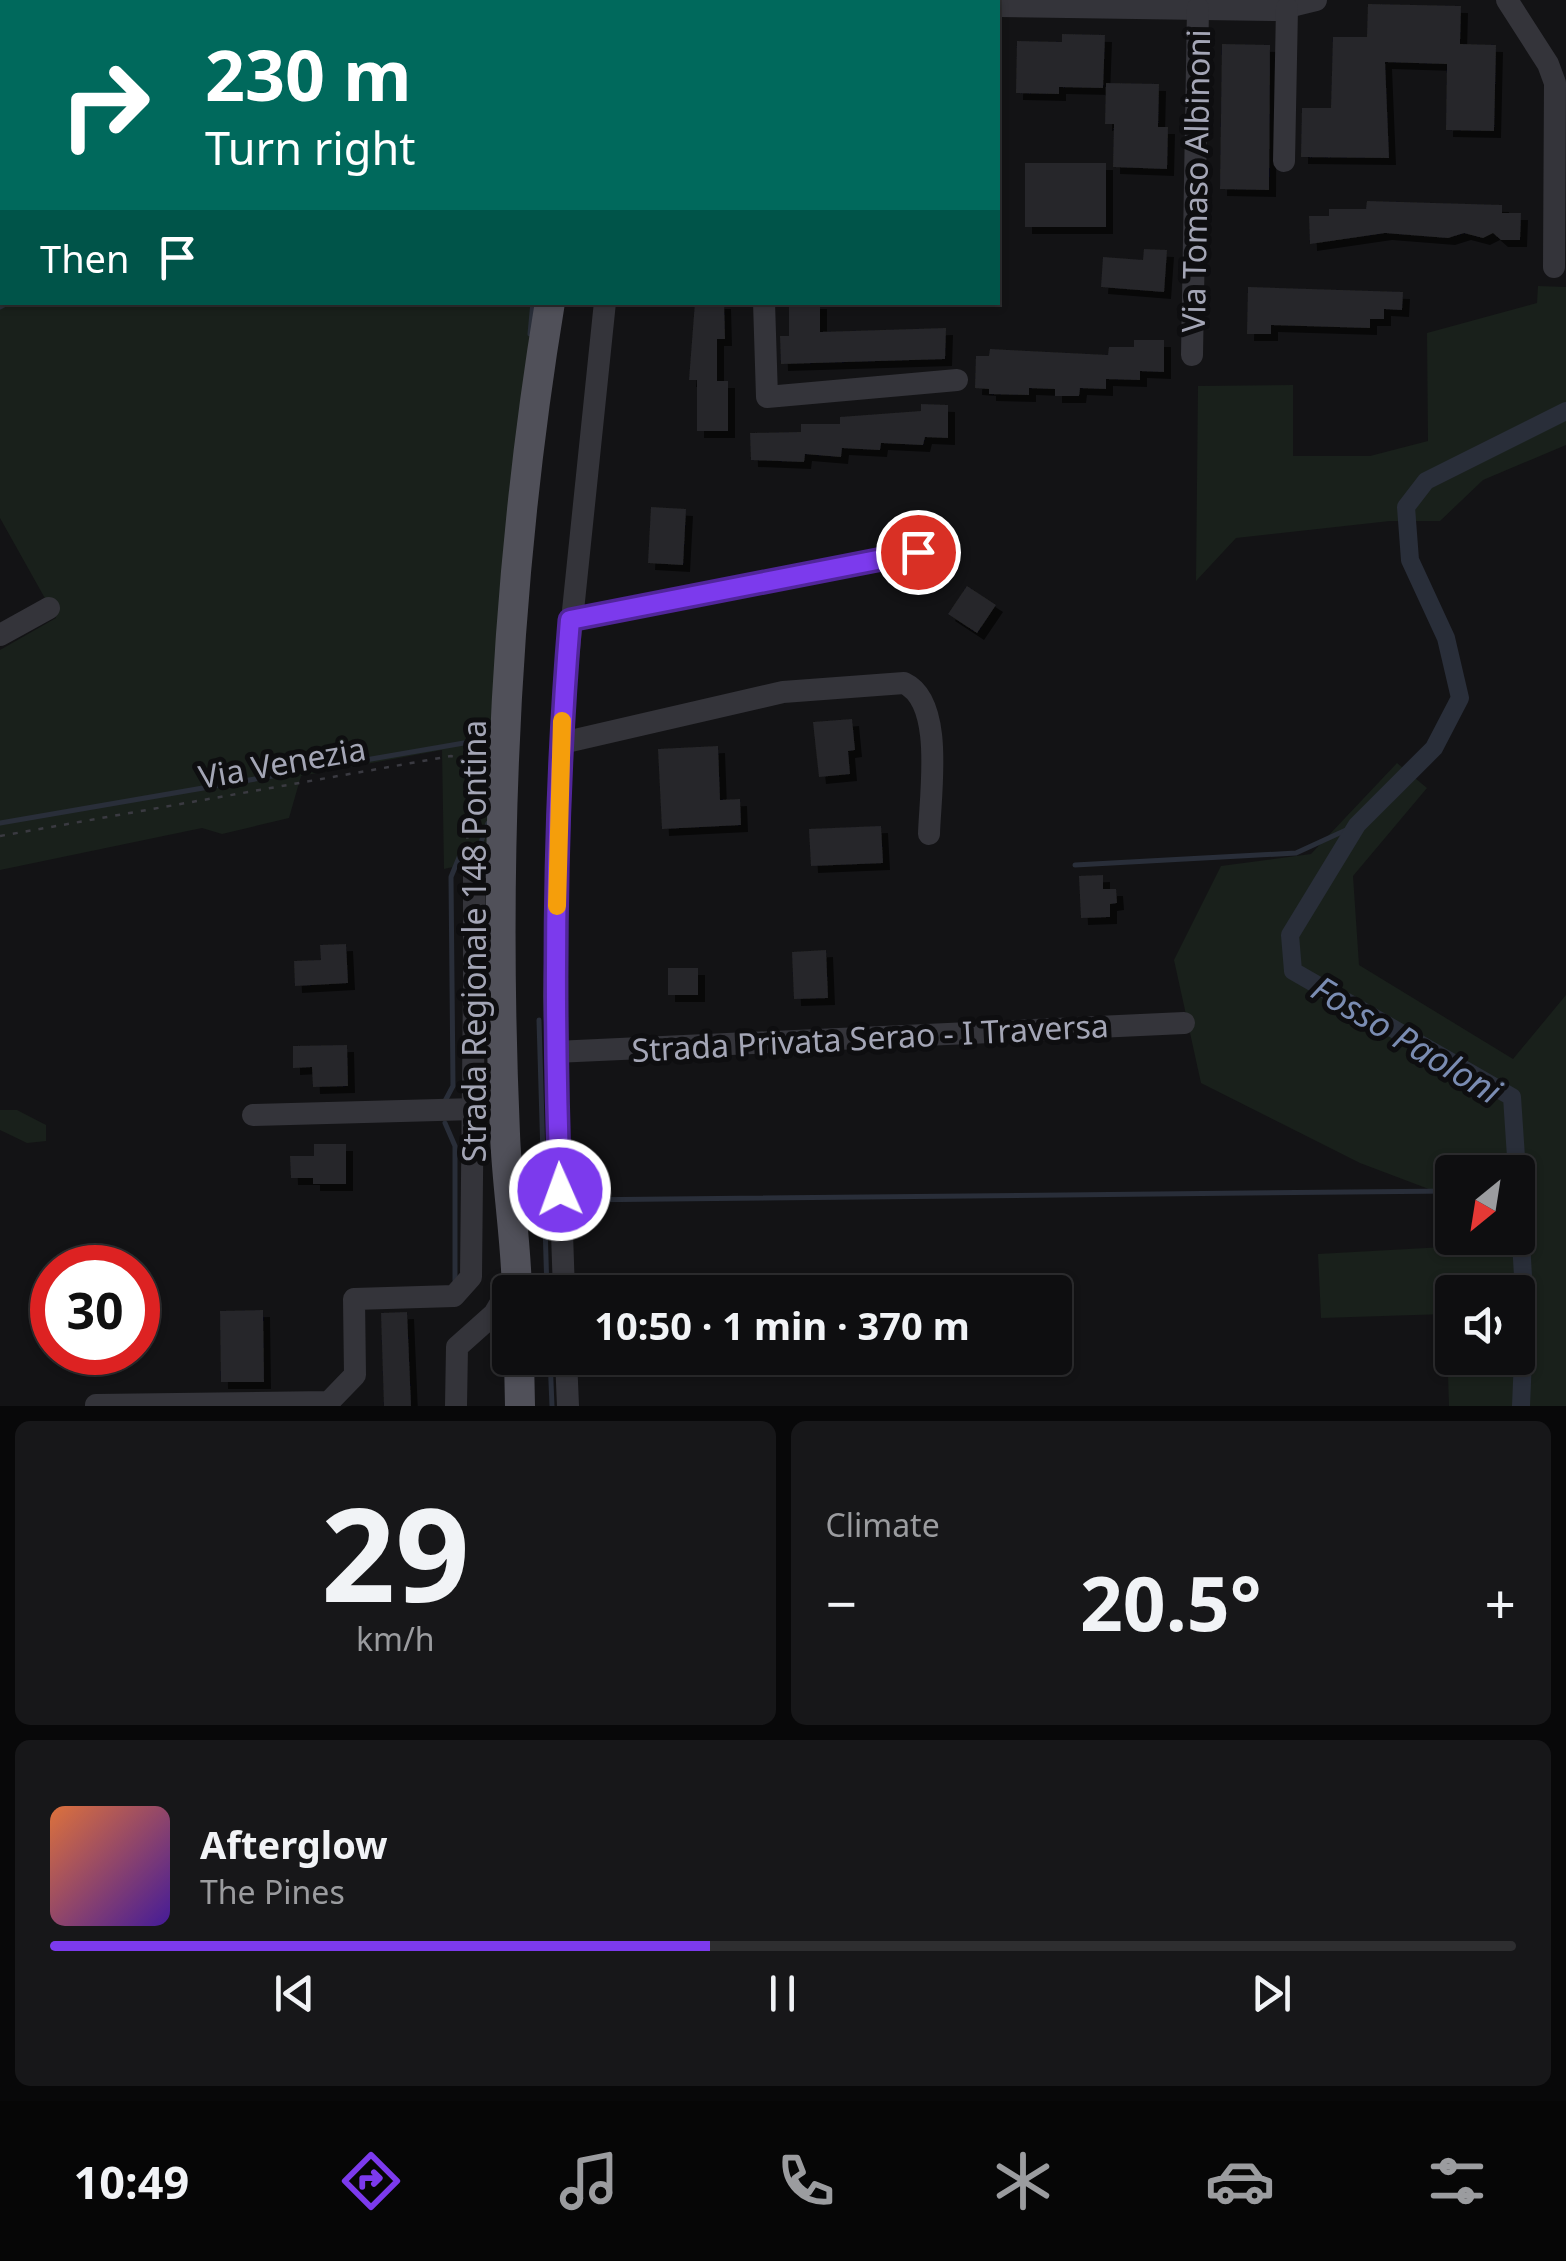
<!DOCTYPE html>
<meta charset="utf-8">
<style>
:root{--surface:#0e0e10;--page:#171719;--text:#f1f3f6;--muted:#9b9c9f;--line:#2e2e30;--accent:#7c3aed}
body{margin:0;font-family:"Noto Sans",sans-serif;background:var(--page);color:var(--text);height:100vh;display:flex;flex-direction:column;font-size:38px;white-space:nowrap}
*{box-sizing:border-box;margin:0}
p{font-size:32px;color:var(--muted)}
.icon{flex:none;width:55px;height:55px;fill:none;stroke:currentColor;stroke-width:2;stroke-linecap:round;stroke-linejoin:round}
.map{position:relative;height:1406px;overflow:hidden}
.sheet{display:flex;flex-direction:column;gap:15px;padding:15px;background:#080809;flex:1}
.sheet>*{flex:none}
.top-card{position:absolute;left:0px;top:0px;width:1000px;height:305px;box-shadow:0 2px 8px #0004,0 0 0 2px var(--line);background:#00695c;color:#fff;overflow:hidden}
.needle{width:65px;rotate:210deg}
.controls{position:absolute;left:1435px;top:1155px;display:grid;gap:20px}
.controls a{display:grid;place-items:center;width:100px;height:100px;border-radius:10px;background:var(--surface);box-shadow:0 2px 8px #0004,0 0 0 2px var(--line);font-size:50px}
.speed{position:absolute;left:30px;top:1245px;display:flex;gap:20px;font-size:50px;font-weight:700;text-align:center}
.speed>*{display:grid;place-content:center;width:130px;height:130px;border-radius:50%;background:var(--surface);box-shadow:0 2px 8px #0004,0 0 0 2px var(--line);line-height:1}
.speed .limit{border:15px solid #d22;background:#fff;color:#111}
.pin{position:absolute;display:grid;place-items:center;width:85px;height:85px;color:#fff;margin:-42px;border:5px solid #fff;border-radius:50%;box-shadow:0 2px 10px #0007}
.me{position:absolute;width:110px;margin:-55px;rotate:358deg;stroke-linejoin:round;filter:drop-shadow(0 0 8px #0008)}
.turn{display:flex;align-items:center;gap:35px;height:210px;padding:0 40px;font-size:45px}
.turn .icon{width:130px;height:130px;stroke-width:2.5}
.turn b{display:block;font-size:70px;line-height:85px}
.then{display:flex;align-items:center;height:95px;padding:0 40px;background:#0003;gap:20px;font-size:38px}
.big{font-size:75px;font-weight:700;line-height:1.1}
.sheet .card{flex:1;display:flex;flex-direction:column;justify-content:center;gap:15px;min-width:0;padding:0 35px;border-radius:15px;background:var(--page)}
.sheet .dial{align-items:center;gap:0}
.dial b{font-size:130px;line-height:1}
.song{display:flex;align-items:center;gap:30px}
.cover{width:120px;height:120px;border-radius:15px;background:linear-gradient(135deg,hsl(20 70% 55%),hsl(260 70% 35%))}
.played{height:10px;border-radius:5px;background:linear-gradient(90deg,var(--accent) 45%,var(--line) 45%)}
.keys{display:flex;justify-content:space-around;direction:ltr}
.heat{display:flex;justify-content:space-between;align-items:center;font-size:55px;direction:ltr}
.sheet .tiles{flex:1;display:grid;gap:15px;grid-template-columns:1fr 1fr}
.card:last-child{grid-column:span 2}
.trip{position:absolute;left:492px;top:1275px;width:580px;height:100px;border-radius:10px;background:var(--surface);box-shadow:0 2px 8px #0004,0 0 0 2px var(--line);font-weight:700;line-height:100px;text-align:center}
.menu{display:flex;height:160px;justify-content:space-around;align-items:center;background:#060606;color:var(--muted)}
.menu .icon{width:70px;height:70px}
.menu .selected{color:var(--accent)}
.menu b{font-size:45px;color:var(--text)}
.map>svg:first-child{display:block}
.green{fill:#19201b;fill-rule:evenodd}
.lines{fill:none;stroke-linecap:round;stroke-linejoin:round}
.stream{stroke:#292e39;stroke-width:5}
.canal{stroke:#292e39;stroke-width:18}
.building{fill:#262629;filter:url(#shadow)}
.path{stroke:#3a3a41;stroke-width:2.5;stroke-dasharray:5 8;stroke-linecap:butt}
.minor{stroke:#34343a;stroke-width:22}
.major{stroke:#505059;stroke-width:30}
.route-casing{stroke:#51269a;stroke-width:25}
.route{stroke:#7c3aed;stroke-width:18}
.slow{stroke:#f59e0b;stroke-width:18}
.labels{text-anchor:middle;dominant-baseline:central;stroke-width:10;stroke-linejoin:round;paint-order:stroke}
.street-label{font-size:32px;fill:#a4a6b6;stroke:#0e0e10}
.water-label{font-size:35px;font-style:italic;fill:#7a8cb2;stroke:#0e0e10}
</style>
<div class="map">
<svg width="1566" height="1406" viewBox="0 0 1566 1406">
<defs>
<filter id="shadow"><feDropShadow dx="7" dy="7" stdDeviation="0" flood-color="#0009"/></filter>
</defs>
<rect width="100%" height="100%" fill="#131315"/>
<!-- green -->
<g class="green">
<path d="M0 0H586L2 2V302L538 303 490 843 466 864 444 869 442 750 301 776 289 818 222 834 202 828 0 870V650L56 618 0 518Z"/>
<path d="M1538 286 1566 287V445L1483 480 1440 521H1390L1236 538 1196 581 1198 386 1293 385V456H1370L1428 441 1427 333 1537 303Z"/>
<path d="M1397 763 1427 788 1353 876 1359 965 1513 1059 1566 995V1406H1449L1446 1314 1321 1318 1318 1254 1444 1247 1442 1194 1360 1163 1201 1083 1174 960 1221 866 1311 854ZM1452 1172H1518V1238H1452ZM1452 1292H1518V1358H1452Z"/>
<path d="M0 1110H17L46 1125V1141L27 1143 0 1130Z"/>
</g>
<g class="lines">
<!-- stream -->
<g class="stream">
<path d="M572 2 576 0"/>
<path d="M584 2V0"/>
<path d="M0 307 9 302"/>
<path d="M530 334 533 302"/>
<path d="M0 823 493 738"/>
<path d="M481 842 488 823"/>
<path d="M1075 865 1296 853 1357 825"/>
<path d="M539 1020 547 1292"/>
<path d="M445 1101 453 1086 451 877 460 855"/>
<path d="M445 1123 455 1146V1280"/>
<path d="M572 1200 1452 1191"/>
<path d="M550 1358 552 1406"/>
</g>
<!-- canal -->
<g class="canal">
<path d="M1517 1172 1512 1097 1293 971 1290 935 1357 825 1434 748 1460 698 1446 638 1410 560 1406 507 1426 481 1566 411"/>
<path d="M1518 1189 1525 1311 1521 1406"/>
</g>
</g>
<!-- building -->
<g class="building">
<path d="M1368 4 1461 6 1460 44 1496 45 1494 131 1446 130 1447 64 1385 62 1389 158 1301 157 1302 108H1331L1333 37H1367Z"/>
<path d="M1062 34 1105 35 1103 88 1059 87V94L1016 93 1017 41 1062 42Z"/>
<path d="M1222 44 1270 45 1269 190 1220 189Z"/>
<path d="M1106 83 1159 84 1158 127H1168L1167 169 1113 167 1114 124H1105Z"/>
<rect x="1025" y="163" width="81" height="64"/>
<path d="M1367 201 1502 205V213H1521L1520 240H1501L1493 233 1483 238 1464 233 1448 238 1385 233 1310 244 1309 216H1329V209H1366Z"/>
<path d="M1144 249 1167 250 1164 292 1101 287 1103 257 1143 260Z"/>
<path d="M1248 287 1403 292 1402 310 1384 309V319H1370V328L1271 325V334H1247Z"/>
<path d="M695 302H724L725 339H717V381H728V431H697V380H689Z"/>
<path d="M789 302H820V332L946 328 945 359 781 364 780 336H789Z"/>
<path d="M1134 340H1164V372L1140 371V380L1106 379V389L1080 388 1079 396H1055V389L1029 388V395L989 394V389L975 388 976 356H989L990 349 1108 355 1109 347H1134Z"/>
<path d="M921 404 948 405V438L925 437 923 445 881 443 880 450 842 448 841 457 805 454 804 462 751 460 750 433 801 432V424H840V417L921 411Z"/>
<path d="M651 507 686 509 683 565 648 563Z"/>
<path d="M967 586 996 605 977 633 948 614Z"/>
<path d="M852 719 855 750 848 751 850 774 819 777 813 722Z"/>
<path d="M718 746 720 800 740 799 741 825 662 829 658 749Z"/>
<path d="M881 826 883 863 811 866 809 829Z"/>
<path d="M1103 875V889H1116L1117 903 1110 904V917L1081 918 1079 876Z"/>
<path d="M346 944 348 983 295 986 294 961 321 960 320 945Z"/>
<path d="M826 950 828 998 794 999 792 952Z"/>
<rect x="668" y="968" width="30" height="27"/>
<path d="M347 1045 348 1086 313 1087 312 1067 293 1068V1046Z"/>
<path d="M314 1144H346V1184H313V1178H291L290 1156H314Z"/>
<path d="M263 1310 264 1382H221L220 1311Z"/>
<path d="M407 1312 411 1406H384L381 1313Z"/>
</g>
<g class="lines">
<!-- path -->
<path class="path" d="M0 836 451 756 464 761 470 776 467 846"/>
<!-- minor -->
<g class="minor">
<path d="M524 0 527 2"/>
<path d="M1507 0 1548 64 1555 83 1554 267"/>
<path d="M650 2V0"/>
<path d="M998 6 1275 10 1316 0"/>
<path d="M1284 161 1287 8"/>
<path d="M764 302 767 397 957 380"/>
<path d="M1192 355 1198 8"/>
<path d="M570 620 918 552 941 568"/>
<path d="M0 635 49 608"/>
<path d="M562 743 783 692 904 683C945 702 930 794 929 834"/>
<path d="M489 986 474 985V866L504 868"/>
<path d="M555 1052 1184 1023"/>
<path d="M253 1115 475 1109"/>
<path d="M564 1292 554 996 563 707 605 302"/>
<path d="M566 1358 568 1406"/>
<path d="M96 1405 329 1402 355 1375 354 1299 454 1296 471 1277 474 985"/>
<path d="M456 1406 457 1347 494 1314 517 1275"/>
</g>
<!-- major -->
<g class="major">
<path d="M600 2V0"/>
<path d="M517 1292C516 1239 507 1187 505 1134 493 858 505 574 550 302"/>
<path d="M519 1358 520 1406"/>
</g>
</g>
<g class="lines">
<!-- route casing -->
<g class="route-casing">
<path id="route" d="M560 1190C553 1000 554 809 570 620L918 552"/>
</g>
<!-- route -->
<use href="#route" class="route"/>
<!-- slow -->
<path class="slow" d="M557 906 562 721"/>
</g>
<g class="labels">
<!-- street labels -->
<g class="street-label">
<text transform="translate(1195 181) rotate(-89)">Via Tomaso Albinoni</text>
<text transform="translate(282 762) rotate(-10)">Via Venezia</text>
<text transform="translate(473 941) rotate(-90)">Strada Regionale 148 Pontina</text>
<text transform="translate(870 1037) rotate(-3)">Strada Privata Serao - I Traversa</text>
</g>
<!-- water labels -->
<g class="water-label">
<text transform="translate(1407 1039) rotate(31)">Fosso Paoloni</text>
</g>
</g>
</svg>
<div class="controls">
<a><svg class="needle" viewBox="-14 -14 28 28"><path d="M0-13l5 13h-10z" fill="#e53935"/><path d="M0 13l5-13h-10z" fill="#9b9c9f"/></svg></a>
<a><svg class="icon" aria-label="sound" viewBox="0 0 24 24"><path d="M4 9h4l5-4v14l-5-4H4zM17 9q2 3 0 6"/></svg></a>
</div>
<div class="speed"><div class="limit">30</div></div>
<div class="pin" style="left:918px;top:552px;background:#d93025"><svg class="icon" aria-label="arrive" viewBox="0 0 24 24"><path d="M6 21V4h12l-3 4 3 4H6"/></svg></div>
<svg class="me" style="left:560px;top:1190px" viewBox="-20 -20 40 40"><circle r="17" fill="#7c3aed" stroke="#fff" stroke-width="3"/><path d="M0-11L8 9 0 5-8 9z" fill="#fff"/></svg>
<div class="trip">10:50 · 1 min · 370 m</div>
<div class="top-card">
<div class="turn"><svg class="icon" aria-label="right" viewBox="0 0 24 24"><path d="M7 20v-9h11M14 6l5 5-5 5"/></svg><div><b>230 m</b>Turn right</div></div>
<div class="then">Then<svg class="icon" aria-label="arrive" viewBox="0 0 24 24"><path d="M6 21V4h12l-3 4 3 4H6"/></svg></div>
</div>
</div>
<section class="sheet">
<div class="tiles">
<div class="card dial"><b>29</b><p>km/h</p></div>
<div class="card"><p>Climate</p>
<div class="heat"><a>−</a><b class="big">20.5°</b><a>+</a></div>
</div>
<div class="card">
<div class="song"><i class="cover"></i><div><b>Afterglow</b><p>The Pines</p></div></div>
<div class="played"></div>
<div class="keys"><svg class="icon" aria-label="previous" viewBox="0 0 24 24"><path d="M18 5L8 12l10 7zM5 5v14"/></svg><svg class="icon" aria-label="pause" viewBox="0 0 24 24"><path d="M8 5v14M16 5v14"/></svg><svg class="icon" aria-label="next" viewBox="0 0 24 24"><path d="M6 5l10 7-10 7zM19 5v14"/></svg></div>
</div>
</div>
</section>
<nav class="menu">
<b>10:49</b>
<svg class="icon selected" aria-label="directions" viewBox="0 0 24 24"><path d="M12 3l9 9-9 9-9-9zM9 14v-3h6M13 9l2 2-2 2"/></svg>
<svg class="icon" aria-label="music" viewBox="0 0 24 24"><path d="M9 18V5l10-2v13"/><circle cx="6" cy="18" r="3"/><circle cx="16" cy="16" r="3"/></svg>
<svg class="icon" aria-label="phone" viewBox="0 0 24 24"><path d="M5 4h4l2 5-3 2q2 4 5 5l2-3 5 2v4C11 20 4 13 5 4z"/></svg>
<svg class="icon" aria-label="climate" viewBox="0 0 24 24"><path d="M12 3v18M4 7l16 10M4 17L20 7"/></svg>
<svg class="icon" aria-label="car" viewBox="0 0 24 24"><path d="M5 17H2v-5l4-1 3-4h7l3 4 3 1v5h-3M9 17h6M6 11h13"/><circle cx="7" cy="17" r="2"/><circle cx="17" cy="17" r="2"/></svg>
<svg class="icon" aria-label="filters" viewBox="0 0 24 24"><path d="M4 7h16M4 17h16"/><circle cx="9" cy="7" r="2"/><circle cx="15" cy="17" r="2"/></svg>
</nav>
